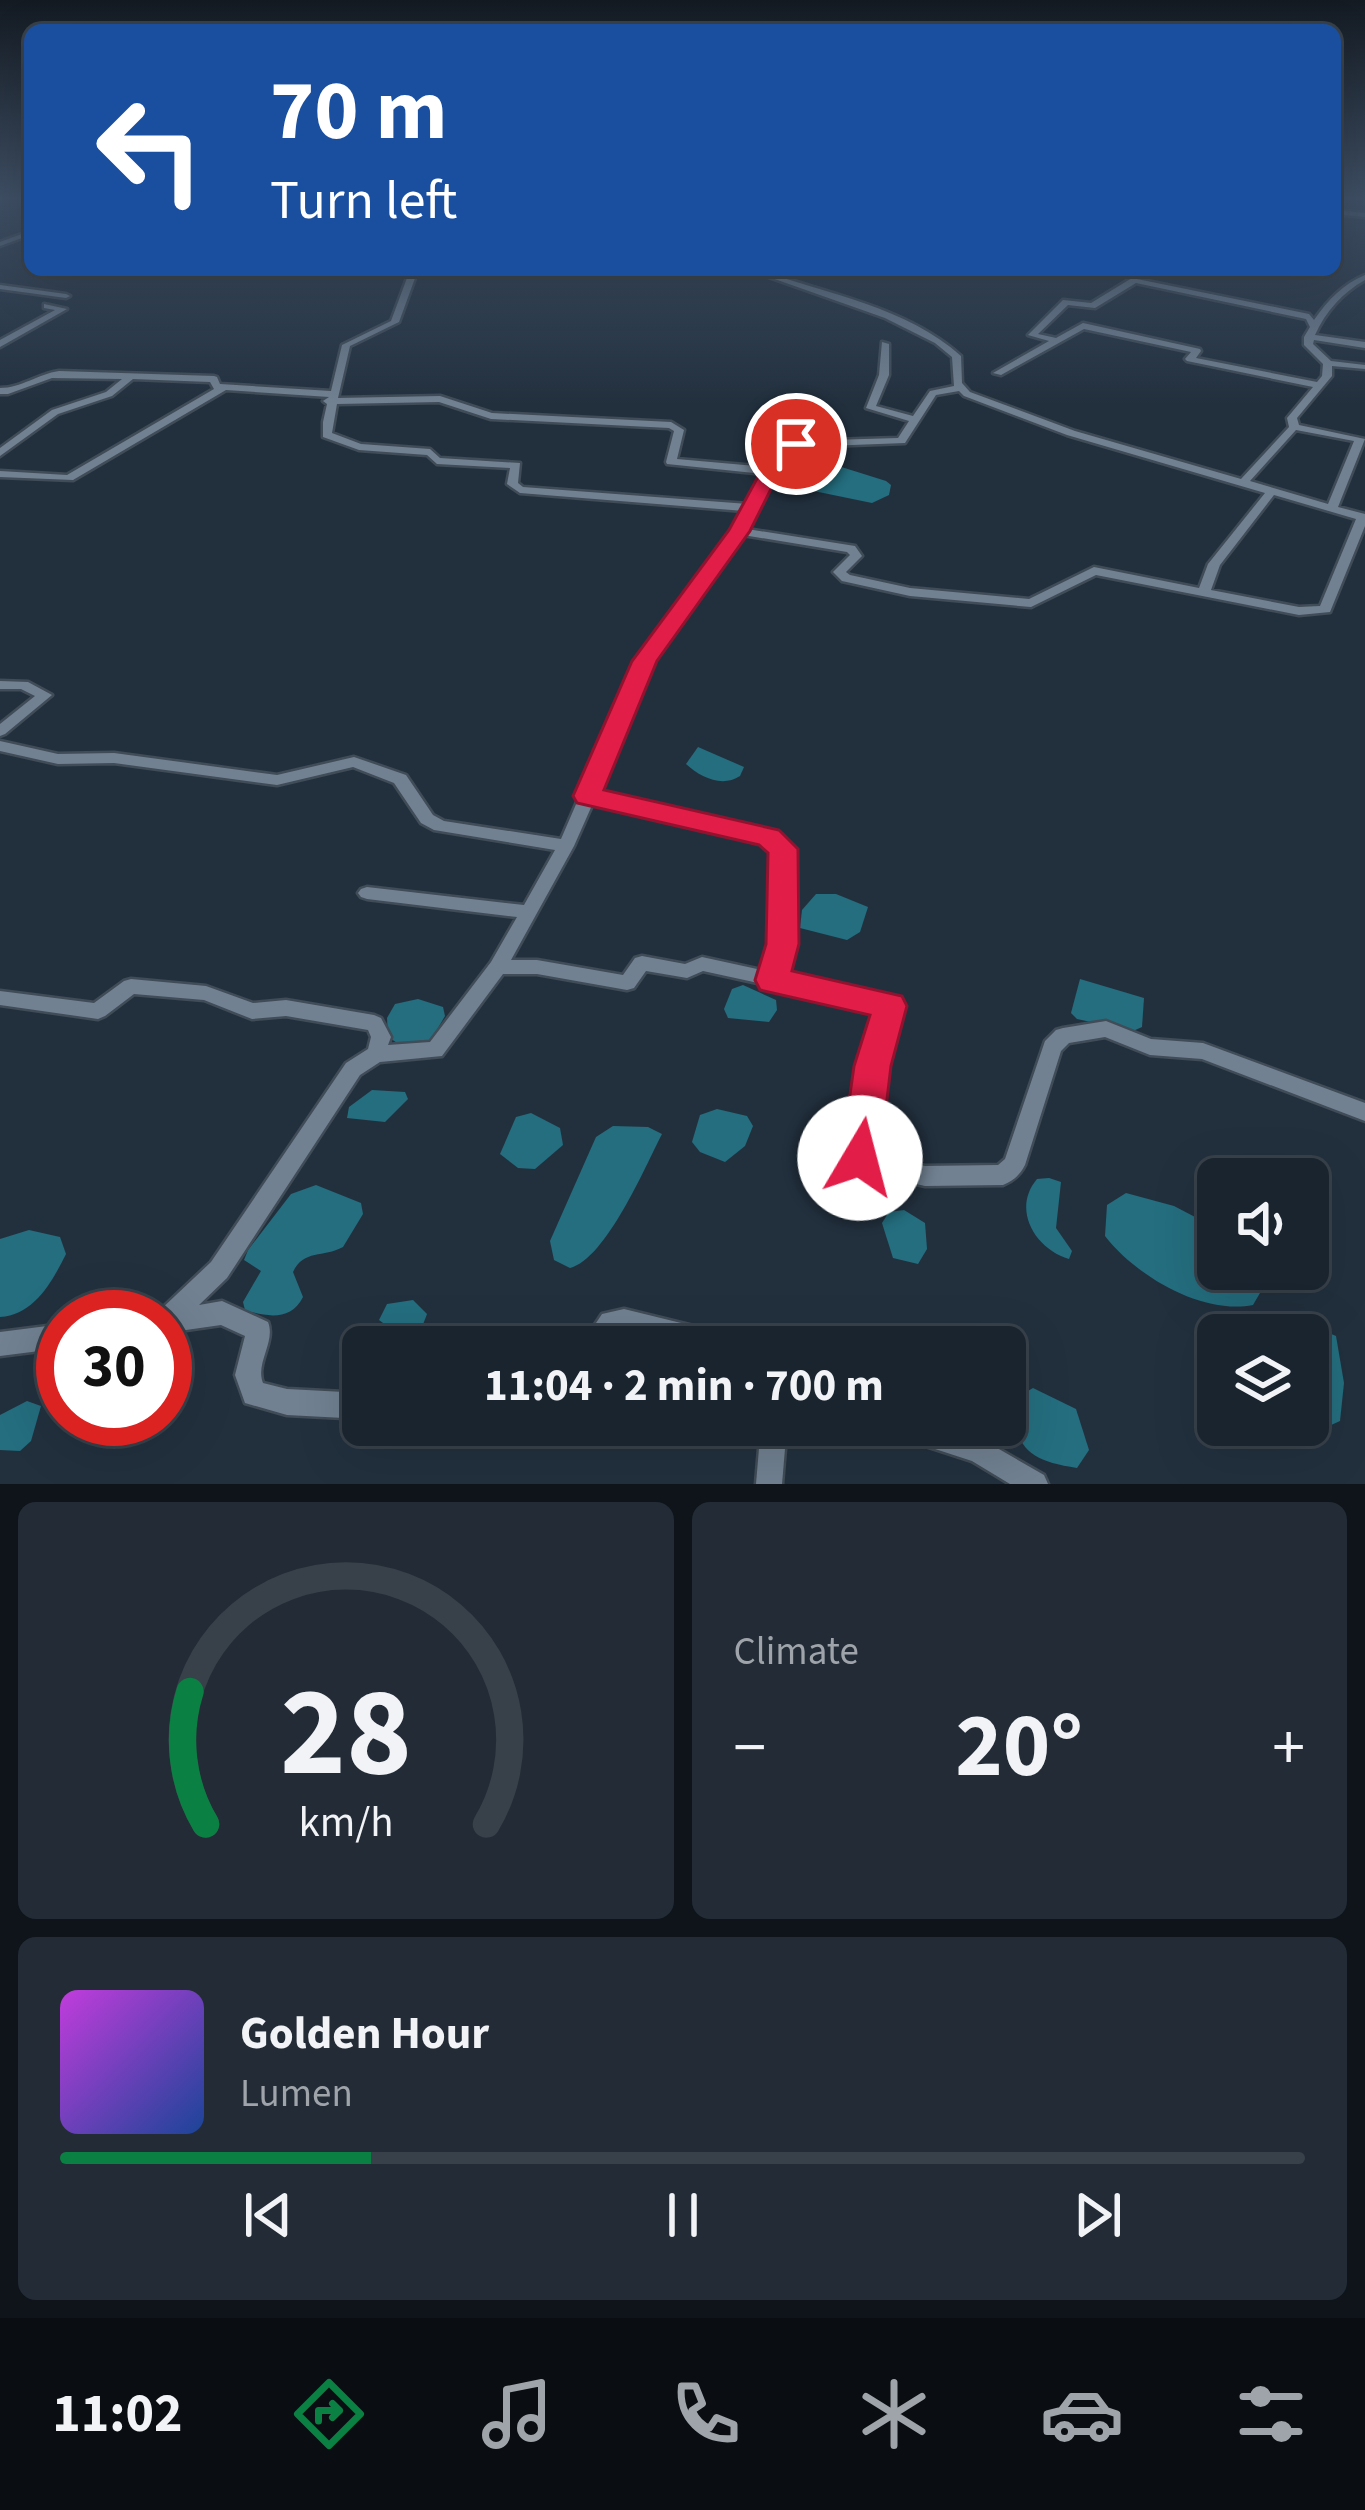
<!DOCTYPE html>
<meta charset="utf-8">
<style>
:root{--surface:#1a242e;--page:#232c36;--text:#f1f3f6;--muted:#9fa4aa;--line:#38414a;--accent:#0b8043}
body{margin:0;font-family:"Source Sans 3",sans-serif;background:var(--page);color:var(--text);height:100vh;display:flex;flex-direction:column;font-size:45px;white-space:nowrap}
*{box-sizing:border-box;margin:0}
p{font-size:39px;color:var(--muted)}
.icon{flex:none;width:66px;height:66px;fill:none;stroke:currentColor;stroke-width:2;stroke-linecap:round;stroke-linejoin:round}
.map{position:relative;height:1484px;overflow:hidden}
.sheet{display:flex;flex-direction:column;gap:18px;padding:18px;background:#0e1419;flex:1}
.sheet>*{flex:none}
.hud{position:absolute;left:24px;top:24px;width:1317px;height:252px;border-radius:18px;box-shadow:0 12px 48px #0002,0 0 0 3px var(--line);background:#1a4fa0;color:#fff;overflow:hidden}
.buttons{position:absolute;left:1197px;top:1158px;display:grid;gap:24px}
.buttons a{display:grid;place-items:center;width:132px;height:132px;border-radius:18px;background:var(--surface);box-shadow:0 12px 48px #0002,0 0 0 3px var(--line);font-size:60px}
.speed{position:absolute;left:36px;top:1290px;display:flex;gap:24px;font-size:60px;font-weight:700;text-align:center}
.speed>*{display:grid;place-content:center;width:156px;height:156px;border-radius:50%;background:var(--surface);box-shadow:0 12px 48px #0002,0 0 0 3px var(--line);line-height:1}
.speed .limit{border:18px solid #d22;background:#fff;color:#111}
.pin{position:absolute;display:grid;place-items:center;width:102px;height:102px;color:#fff;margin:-51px;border:6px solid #fff;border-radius:50%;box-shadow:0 3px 12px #0007}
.me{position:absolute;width:132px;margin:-66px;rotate:8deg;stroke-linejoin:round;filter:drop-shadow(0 0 9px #0008)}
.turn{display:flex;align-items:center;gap:42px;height:252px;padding:0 48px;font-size:54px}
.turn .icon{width:156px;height:156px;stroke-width:2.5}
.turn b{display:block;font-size:84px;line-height:102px}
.big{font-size:90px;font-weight:700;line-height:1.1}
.sheet .card{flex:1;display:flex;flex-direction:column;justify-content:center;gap:18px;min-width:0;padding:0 42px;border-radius:18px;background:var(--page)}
.sheet .dial{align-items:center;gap:0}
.dial svg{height:312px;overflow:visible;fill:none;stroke:var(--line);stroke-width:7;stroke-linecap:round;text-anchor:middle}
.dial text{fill:var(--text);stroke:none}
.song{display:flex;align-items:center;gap:36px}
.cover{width:144px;height:144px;border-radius:18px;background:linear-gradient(135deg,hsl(290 70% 55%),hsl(220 70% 35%))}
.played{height:12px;border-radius:6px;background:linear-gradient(90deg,var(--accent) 25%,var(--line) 25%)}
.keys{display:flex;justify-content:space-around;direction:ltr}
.heat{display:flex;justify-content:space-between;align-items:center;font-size:66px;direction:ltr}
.sheet .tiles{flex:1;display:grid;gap:18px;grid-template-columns:1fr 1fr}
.card:last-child{grid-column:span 2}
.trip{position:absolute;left:342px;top:1326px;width:684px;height:120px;border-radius:18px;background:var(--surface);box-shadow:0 12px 48px #0002,0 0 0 3px var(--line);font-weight:700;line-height:120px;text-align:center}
.tab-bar{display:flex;height:192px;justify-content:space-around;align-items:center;background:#0a0e12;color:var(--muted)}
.tab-bar .icon{width:84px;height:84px}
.tab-bar .on{color:var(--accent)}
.tab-bar b{font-size:54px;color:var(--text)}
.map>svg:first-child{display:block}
.water{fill:#246e7f}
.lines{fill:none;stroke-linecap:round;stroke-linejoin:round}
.minor-casing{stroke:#404c57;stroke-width:5}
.minor{fill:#718191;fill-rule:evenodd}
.route{fill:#e11d48;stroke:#92132f;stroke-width:3}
</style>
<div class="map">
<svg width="1365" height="1484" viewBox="0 0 1365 1484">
<rect width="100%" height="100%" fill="#22303e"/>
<!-- water -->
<g class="water">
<path d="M816 459 886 481 891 485 889 495 872 503 770 482 781 466Z"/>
<path d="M698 747 744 767 740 776C722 788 700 777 686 764Z"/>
<path d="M816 894H836L868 907 860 932 847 940 800 928 802 910Z"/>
<path d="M1080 979 1144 998 1142 1027 1133 1031 1077 1019 1071 1013Z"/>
<path d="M743 985 776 1000 777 1010 769 1022 728 1018 724 1009 732 989Z"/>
<path d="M418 999 443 1007 445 1016 431 1040 402 1046 388 1037 387 1018 395 1004Z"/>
<path d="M372 1090 405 1092 408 1099 385 1122 347 1118 349 1107Z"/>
<path d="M717 1109 747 1116 753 1126 745 1146 725 1162 700 1152 692 1142 700 1115Z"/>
<path d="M531 1113 560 1128 563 1145 535 1169 518 1168 500 1154 516 1117Z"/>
<path d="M613 1126 648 1127 662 1134C645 1167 606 1259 570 1268L554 1260 550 1241 596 1137Z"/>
<path d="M1049 1178 1061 1182 1056 1228 1072 1251 1069 1259C1036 1249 1011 1210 1037 1179Z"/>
<path d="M316 1185 361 1203 363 1214 343 1247C323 1258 304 1249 293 1272L303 1297C291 1321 267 1317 245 1310L243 1302 261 1271 244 1260 248 1250 291 1194Z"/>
<path d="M1126 1193 1174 1206 1218 1229V1269H1267V1281L1253 1305C1202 1315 1136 1276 1105 1236L1107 1205Z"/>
<path d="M904 1210 925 1223 927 1249 918 1264 893 1258 882 1223 889 1212Z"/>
<path d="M29 1230 60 1237 66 1254C52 1282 34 1315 0 1317V1239Z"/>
<path d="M413 1300 427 1314 419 1335 394 1331 379 1320 387 1304Z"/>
<path d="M1324 1331 1336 1336 1344 1383 1340 1421 1329 1426 1308 1419V1335Z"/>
<path d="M1033 1388 1076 1409 1089 1450 1077 1468C1029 1461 1013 1448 1014 1399Z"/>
<path d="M27 1401 41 1406 31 1441 20 1451 0 1450V1415Z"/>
</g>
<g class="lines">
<!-- minor casing -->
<g class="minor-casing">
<g id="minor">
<path d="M1335 210 1365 213V217L1335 214Z"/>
<path d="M30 231V235L0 246V242Z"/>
<path d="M410 270H418L399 322 350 346 338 398 440 396 492 413 671 422 684 430 677 459 767 467 797 441 898 438 909 421 866 408 879 375 882 342 889 344V375L876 406 913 416 930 391 954 386 952 357 935 343 885 318 749 270H760C827 294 907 307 961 356L962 383 970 392 1075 431 1241 479 1289 427 1287 418 1313 387 1187 361 1185 359 1191 352 1084 329 1001 375 993 373 1049 341 1028 335 1063 300 1091 303 1132 278 1309 314 1314 320C1328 300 1343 284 1365 275V280C1342 293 1326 311 1315 335L1365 342V348L1314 340 1313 344 1331 361 1365 365V369L1332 366V376L1297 418 1299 425 1365 439 1338 507 1365 514V526L1330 612 1299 615 1096 575 1031 607 910 596 842 581 833 572 850 555 847 552 743 535 652 661 596 793 785 839 791 849V944L784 975 887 997 894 999 897 1004 872 1154 925 1166 998 1165 1005 1159 1045 1041 1056 1030 1063 1028 1106 1021 1151 1039 1203 1043 1365 1103V1121L1202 1059 1150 1055 1105 1037 1069 1043 1061 1051 1025 1165C1020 1175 1013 1181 1003 1185L925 1186 860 1171 852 1168 849 1161 877 1009 703 971 687 978 646 971 634 988 627 990 537 974H503L442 1056 380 1062 360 1075 227 1278 199 1305 222 1301 268 1322C276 1342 255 1363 263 1383L287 1389 363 1393V1419L287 1415 245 1403 235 1375 245 1336 221 1325 165 1333V1317H155L157 1313 211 1262 346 1063 368 1049 371 1037 368 1030 286 1016 252 1019 204 1000 134 994 105 1016 98 1019 0 1005V991L94 1003 124 981 131 979 206 986 253 1003 286 1000 374 1015 381 1018 391 1037 388 1045 430 1042 491 962 517 917 367 899 361 897 358 893 361 889 367 887 524 905 555 850 434 830 421 823 394 783 353 767 277 785 114 763 58 764 0 751V741L58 754 114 753 277 775 354 757 406 775 433 815 444 821 561 839 638 661 734 530 744 511 520 493 507 484 510 468 437 464 427 455 359 450 323 437V422L327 404 323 401 329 397 226 390 73 480 0 477V471L67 475 214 389 210 382 133 379 112 396 58 414 0 456V448L52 410 106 392 122 379 52 378 8 394H0V388C21 388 38 374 59 371L214 376 217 377 220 384 331 391 342 345 391 321ZM1136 283 1306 319 1310 327 1304 337V345L1323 364 1322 376 1317 382 1196 358 1201 351 1200 349 1083 323 1056 338 1038 334 1068 305 1095 308ZM959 391 964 396 1067 435 1265 493 1208 564 1199 588 1094 567 1029 599 910 588 850 575 846 572 862 556 855 546 747 529 778 468 800 447 905 443 936 395ZM439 402 491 419 669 428 674 431 666 462 667 464 764 474 748 504 523 487 518 483 520 463 440 458 430 449 361 444 332 433 337 404ZM1296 430 1354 441 1328 504 1250 481ZM1274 495 1356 519 1320 606 1299 607 1211 590 1220 565ZM593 803 773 847V944L766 971 702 957 685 964 642 956 635 958 623 975 537 960H511L574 846Z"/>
<path d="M0 285 66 294 70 296 66 298 0 289Z"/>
<path d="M44 304 67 309 0 347V340L55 310 44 308Z"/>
<path d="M0 681 28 682 52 695 5 734 0 736V724L35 696 21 689H0Z"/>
<path d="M624 1309 730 1335 739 1338 742 1347H681L624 1333H616L607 1347H580L602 1314Z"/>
<path d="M63 1324V1348L0 1356V1332Z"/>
<path d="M761 1425H787L782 1484H756Z"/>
<path d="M885 1425H939L978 1437 1044 1475 1048 1484H1010L972 1461 889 1434Z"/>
</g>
</g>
<!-- minor -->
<use href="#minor" class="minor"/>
</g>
<!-- sky -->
<linearGradient id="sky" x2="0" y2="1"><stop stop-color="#131a22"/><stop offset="0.49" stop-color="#3e4e63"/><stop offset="1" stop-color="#3e4e63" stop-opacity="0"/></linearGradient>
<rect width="1365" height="404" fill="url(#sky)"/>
<!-- route -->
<path class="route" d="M790 440 806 444 781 469 750 531 657 661 604 790 779 830 798 849 799 944 792 971 902 996 907 1006 891 1066 880 1158 874 1170 860 1175 846 1170 841 1158 854 1066 870 1015 760 990 755 980 766 944 768 853 759 845 577 803 573 796 632 661 729 530 766 462Z"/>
</svg>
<div class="buttons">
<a><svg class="icon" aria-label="sound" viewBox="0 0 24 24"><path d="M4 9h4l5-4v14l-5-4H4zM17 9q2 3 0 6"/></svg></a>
<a><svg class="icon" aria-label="layers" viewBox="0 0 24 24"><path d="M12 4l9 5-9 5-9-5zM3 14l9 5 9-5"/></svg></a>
</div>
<div class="speed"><div class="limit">30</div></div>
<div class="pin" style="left:796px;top:444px;background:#d93025"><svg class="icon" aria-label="arrive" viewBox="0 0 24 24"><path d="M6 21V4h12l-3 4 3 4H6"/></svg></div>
<svg class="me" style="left:860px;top:1158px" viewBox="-20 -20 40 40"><circle r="19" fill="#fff"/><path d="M0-13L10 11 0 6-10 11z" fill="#e11d48"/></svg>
<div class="trip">11:04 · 2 min · 700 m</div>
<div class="hud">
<div class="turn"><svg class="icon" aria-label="left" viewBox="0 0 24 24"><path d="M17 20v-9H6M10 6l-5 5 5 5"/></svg><div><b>70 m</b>Turn left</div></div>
</div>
</div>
<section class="sheet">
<div class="tiles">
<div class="card dial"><svg viewBox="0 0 100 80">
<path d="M14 69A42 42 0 1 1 86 69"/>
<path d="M14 69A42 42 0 0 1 10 35" stroke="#0b8043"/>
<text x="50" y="56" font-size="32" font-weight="700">28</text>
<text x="50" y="72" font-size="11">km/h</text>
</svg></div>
<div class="card"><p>Climate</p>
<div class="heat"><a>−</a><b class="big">20°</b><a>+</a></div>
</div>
<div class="card">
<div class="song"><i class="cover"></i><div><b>Golden Hour</b><p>Lumen</p></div></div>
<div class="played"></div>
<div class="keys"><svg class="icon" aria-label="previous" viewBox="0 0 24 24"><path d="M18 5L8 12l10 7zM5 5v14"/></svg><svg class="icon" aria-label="pause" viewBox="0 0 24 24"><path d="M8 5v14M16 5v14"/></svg><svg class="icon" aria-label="next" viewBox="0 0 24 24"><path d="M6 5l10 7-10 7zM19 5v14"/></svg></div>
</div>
</div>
</section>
<nav class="tab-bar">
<b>11:02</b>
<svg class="icon on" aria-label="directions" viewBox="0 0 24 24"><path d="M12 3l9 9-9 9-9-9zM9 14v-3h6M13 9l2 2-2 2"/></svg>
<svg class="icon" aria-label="music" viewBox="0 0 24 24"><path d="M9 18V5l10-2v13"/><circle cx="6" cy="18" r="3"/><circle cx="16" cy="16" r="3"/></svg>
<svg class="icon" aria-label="phone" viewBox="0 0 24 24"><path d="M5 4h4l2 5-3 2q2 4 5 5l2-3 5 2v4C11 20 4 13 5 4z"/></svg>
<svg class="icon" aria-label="climate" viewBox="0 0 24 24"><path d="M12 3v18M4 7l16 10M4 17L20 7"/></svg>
<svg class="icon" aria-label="car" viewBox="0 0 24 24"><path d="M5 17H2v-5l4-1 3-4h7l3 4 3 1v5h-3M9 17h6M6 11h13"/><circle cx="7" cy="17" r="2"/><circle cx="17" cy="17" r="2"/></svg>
<svg class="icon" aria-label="filters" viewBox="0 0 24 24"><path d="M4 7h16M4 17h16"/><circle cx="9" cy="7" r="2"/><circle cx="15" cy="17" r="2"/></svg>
</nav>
